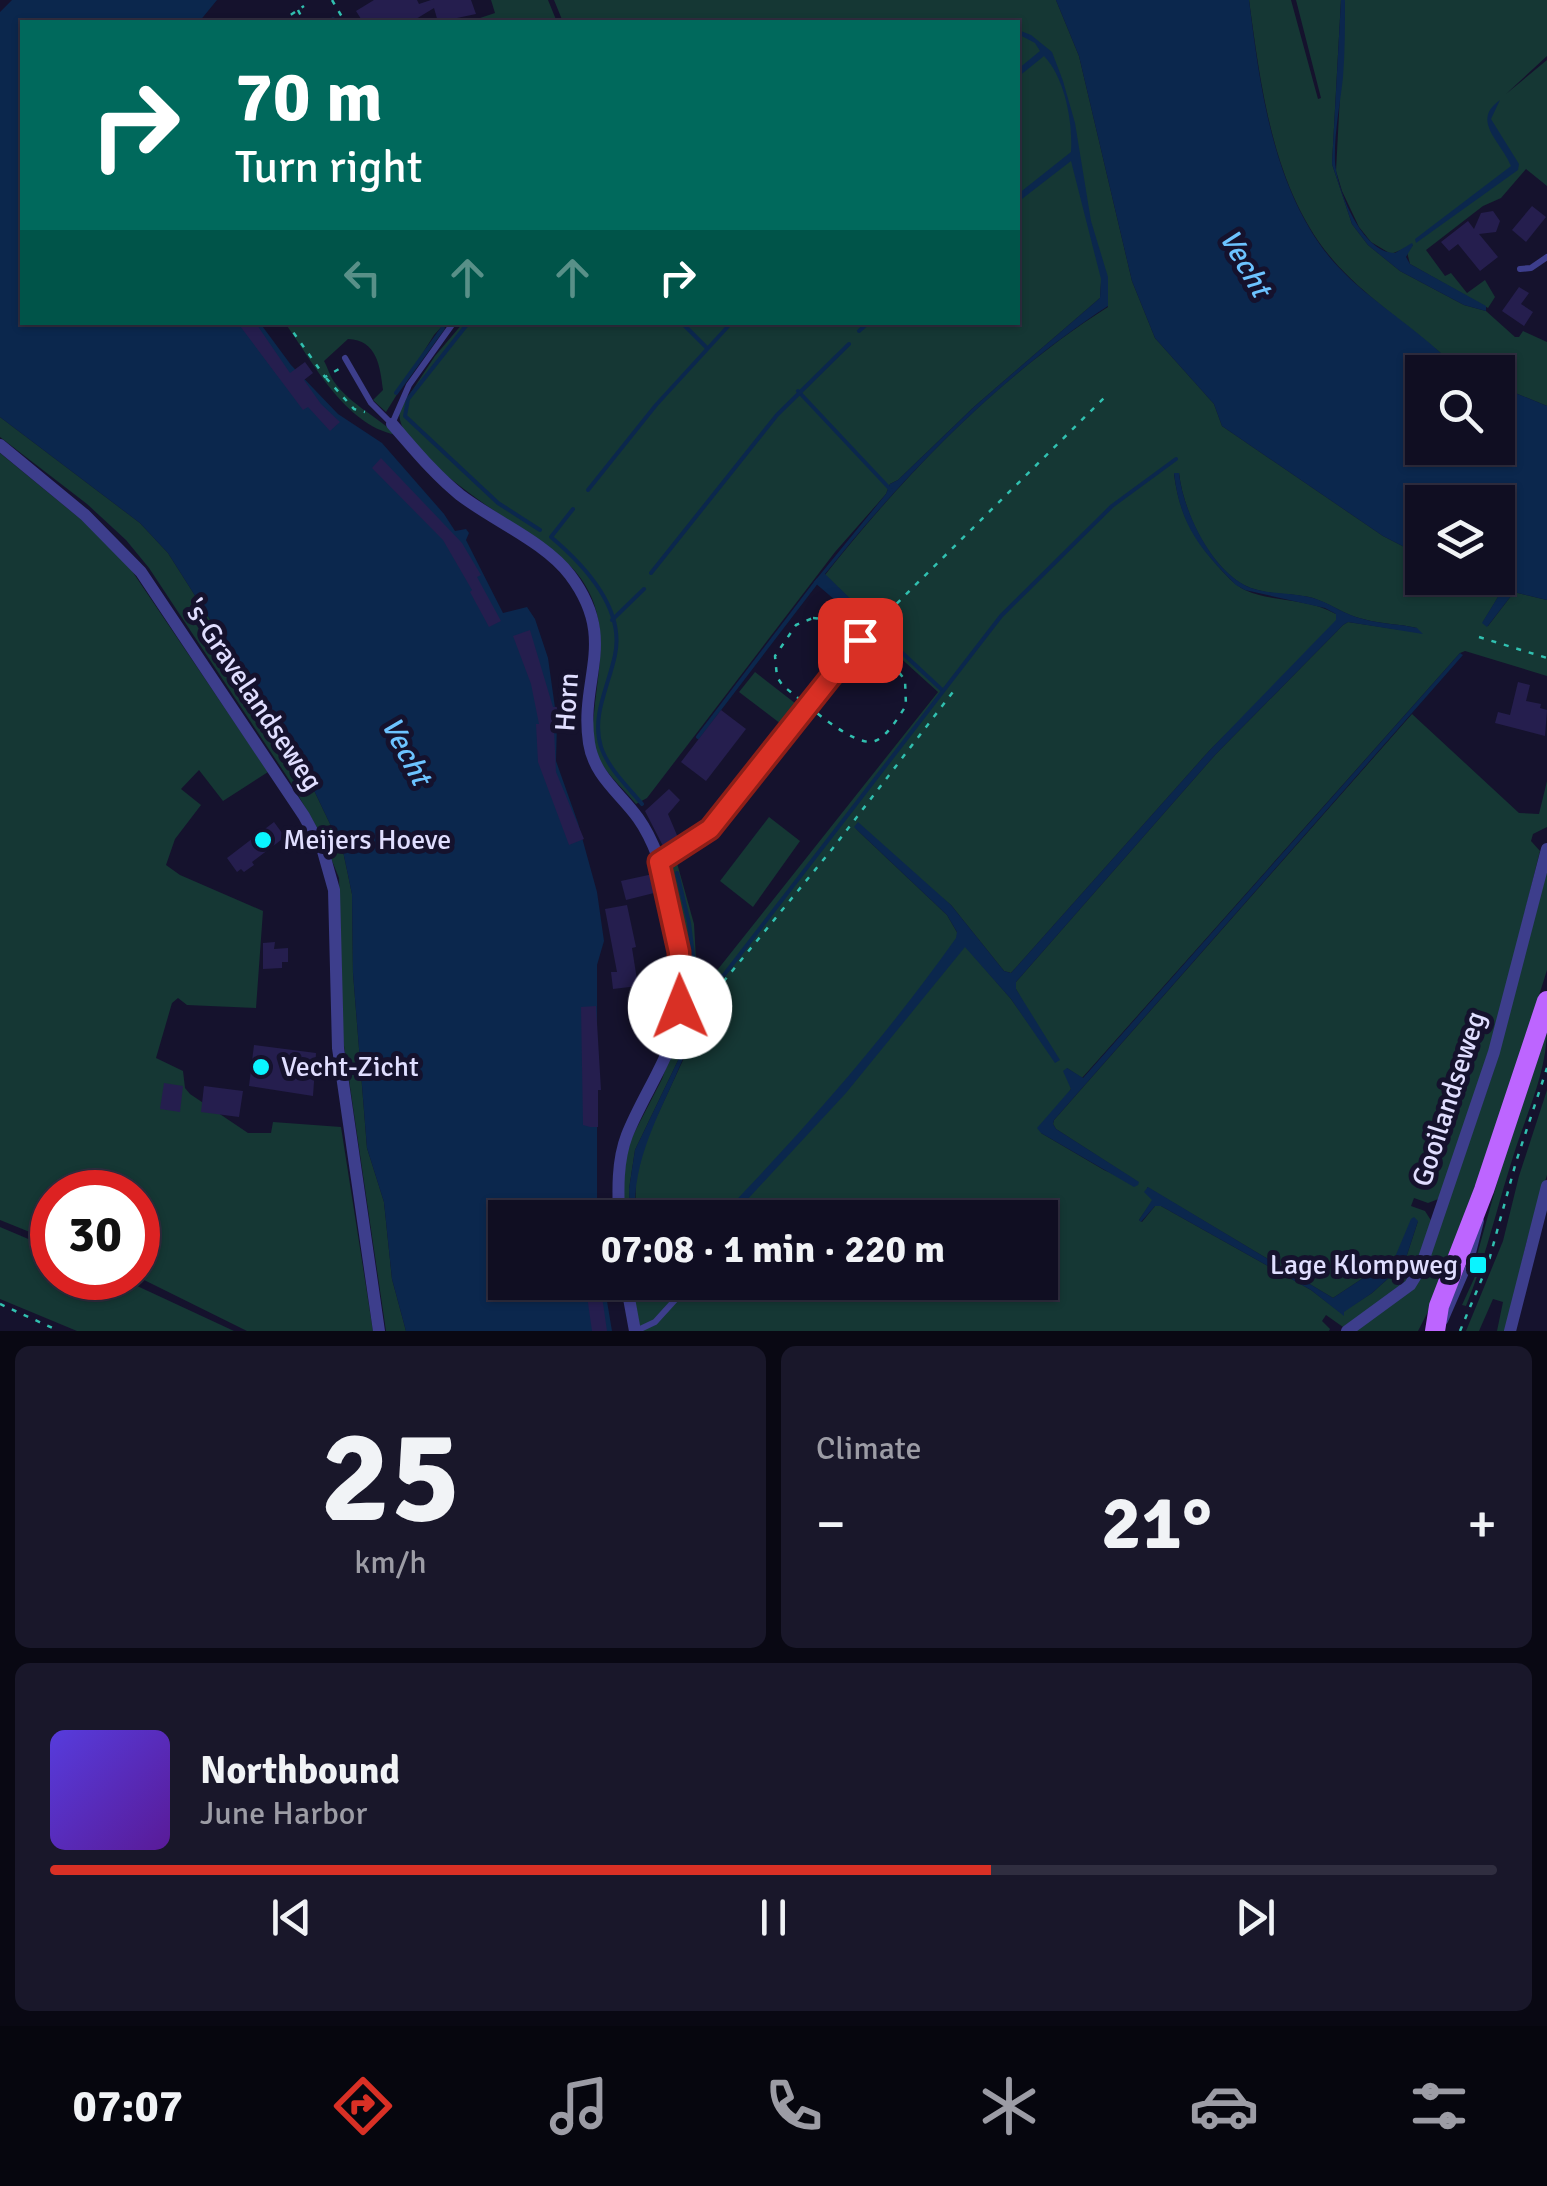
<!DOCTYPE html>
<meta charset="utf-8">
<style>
:root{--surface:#100e22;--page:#19172a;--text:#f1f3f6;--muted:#9c9ca5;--line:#302e40;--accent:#d93025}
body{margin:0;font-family:Signika,sans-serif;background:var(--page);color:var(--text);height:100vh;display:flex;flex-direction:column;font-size:38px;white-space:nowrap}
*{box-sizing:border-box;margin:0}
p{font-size:32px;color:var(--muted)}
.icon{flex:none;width:55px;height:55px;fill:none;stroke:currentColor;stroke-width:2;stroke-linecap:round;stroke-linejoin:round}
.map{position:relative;height:1331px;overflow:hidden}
.panel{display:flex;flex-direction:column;gap:15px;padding:15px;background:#090813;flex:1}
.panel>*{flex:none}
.banner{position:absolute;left:20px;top:20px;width:1000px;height:305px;border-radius:0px;box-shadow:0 2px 8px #0004,0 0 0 2px var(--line);background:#00695c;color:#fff;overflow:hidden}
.tools{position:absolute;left:1405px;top:355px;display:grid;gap:20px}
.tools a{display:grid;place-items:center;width:110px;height:110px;border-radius:0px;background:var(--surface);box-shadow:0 2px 8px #0004,0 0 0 2px var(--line);font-size:50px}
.speed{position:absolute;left:30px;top:1170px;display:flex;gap:20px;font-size:50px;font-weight:700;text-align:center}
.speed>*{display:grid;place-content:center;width:130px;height:130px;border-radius:50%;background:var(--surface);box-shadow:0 2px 8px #0004,0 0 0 2px var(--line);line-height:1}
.speed .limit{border:15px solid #d22;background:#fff;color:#111}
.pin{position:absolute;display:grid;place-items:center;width:85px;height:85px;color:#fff;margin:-42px;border-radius:20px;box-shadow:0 5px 15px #0006}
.me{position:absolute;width:110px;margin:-55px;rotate:359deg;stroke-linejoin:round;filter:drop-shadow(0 0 8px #0008)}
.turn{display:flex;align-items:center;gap:35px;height:210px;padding:0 50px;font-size:45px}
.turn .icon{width:130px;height:130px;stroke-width:2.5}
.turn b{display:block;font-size:70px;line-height:85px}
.lanes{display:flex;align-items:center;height:95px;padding:0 50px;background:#0003;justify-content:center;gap:50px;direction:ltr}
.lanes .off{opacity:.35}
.big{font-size:75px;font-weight:700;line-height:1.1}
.panel .card{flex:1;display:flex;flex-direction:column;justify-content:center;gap:15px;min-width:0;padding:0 35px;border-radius:15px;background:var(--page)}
.panel .dial{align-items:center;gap:0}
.dial b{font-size:130px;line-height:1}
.song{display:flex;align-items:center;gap:30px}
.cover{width:120px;height:120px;border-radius:15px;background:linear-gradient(135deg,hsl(250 70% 55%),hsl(270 70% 35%))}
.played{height:10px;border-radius:5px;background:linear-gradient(90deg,var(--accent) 65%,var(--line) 65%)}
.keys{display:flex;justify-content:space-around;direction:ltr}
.heat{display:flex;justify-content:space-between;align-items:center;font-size:55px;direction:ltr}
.panel .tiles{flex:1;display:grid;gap:15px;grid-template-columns:1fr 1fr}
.card:last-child{grid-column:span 2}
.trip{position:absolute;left:488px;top:1200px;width:570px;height:100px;border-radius:0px;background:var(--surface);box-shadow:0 2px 8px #0004,0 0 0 2px var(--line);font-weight:700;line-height:100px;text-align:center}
.menu{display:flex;height:160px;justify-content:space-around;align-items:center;background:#06060e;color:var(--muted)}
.menu .icon{width:70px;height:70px}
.menu .active{color:var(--accent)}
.menu b{font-size:45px;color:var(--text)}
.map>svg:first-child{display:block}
.green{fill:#153734;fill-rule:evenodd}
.water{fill:#0b274d}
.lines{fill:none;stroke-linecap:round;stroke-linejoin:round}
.stream{stroke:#0b274d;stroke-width:4}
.building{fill:#251e4e}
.path{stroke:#31c0b0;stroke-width:2.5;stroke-dasharray:5 8;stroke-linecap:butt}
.lane{stroke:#3d3e8c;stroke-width:6}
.street{stroke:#3d3e8c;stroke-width:12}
.primary{stroke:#bd65ff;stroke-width:20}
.route-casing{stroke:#8d1f18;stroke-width:25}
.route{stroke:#d93025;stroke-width:18}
.poi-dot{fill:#0af4ff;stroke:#15122d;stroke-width:4}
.labels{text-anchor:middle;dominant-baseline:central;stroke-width:10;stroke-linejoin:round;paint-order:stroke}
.street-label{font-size:28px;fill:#e0deff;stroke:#15122d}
.poi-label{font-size:28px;fill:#e0deff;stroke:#15122d;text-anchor:start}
.water-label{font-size:30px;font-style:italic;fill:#6cc3ff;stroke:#15122d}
</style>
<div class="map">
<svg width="1547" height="1331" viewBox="0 0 1547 1331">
<rect width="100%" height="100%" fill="#15122d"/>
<!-- green -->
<g class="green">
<path d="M491 0H548L557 22H468L495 13Z"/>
<path d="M554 0H1056L1079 56 1132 281 1155 338 1214 404 1222 426 1383 536 1422 556V578H1481L1499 584 1501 592 1483 622 1488 626 1514 592 1547 600V676L1465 651 1460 653 1082 1078 1067 1068 1071 1089 1041 1133 1104 1170 1138 1185V1182L1056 1129 1053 1124 1054 1120 1412 714 1519 813 1539 814 1547 781V827L1533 834 1531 841 1540 851 1491 1048 1441 1198 1428 1203 1414 1198 1411 1206 1425 1211 1432 1222 1418 1260 1403 1285 1343 1327 1326 1315 1322 1321 1330 1329 1329 1331H641L629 1283H636L637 1288 640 1283 1040 1282V1218L635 1217 636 1179 644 1144 684 1058 689 1016 683 1050 635 1150 629 1189 630 1217H622L621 1198 628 1145 662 1079 679 1031 667 867 677 863 694 924 697 977 703 988 938 692 864 625 869 617 825 575C905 474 999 376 1108 307L1101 283 1100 298 975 406 898 480 890 484 886 494 835 552 647 798 636 804C622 787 601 770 595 749 590 734 594 718 595 703 601 655 609 611 575 571 547 538 388 456 400 409L435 356 463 323 1018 322V22H563ZM1179 473C1183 511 1209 566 1244 585 1265 596 1291 592 1313 598 1331 604 1345 615 1363 619 1381 624 1400 624 1417 628L1401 630 1348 622 1343 625 1215 755 1016 982V989L1056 1062 1011 999 965 946 947 915 855 828 951 905 1004 971 1011 973 1209 751 1321 639 1337 620 1336 614C1305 597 1273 603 1245 590 1234 585 1224 573 1216 564 1191 535 1179 512 1174 474ZM1147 1187 1333 1298 1395 1257 1418 1221 1404 1264 1372 1293 1341 1313 1311 1290 1161 1206H1155L1142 1222 1139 1220 1153 1200Z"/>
<path d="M1249 0H1291L1318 99 1321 98 1296 0H1341L1332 164 1352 224 1368 245 1400 271 1464 305 1486 311 1515 337H1519L1523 331 1547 342V406L1498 386V372H1486L1489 365 1485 360 1475 372 1464 370 1455 356 1443 355C1409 326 1361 293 1333 260 1273 190 1261 88 1249 0Z"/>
<path d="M1345 0H1547V56L1506 94 1547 60V186L1526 169 1501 198 1483 206 1426 250 1445 276 1451 273 1467 293 1485 280 1495 297 1488 308 1410 264 1407 252 1413 245 1391 254 1371 242 1359 227 1342 191 1336 171Z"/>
<path d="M285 323H445L434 335 386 412 373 400 383 390C380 366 377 340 348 339L324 361C328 368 330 377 335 383 351 405 377 416 396 435 344 424 313 362 285 323Z"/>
<path d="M0 417 140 523 168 553 300 761 343 851 352 894 353 973 367 1148 384 1202 392 1279 406 1331H386L343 1039 339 878 322 836 288 778 149 568 126 540 87 504 0 437Z"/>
<path d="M0 453 83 521 130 568 268 772 223 801 199 770 181 789 201 805 175 839 166 865 180 875 263 911 256 1008 187 1005 178 998 172 1003 156 1058 183 1071 185 1088 190 1094 248 1133H271L273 1122 341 1127 373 1331H247L138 1277V1192H52V1241L0 1220Z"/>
<path d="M755 672 800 707 785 727 739 692Z"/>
<path d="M769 817 800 841 753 907 720 881Z"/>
<path d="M1547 871V970L1504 1107 1433 1302 1418 1331H1353L1422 1277 1493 1073Z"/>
<path d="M1547 1028C1547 1073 1526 1114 1513 1157 1497 1207 1486 1257 1466 1306L1462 1305 1483 1259 1477 1255 1502 1165Z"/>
<path d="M1547 1090V1175L1526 1244 1507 1331H1497L1503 1302 1493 1299 1479 1331H1466L1503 1241 1519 1176Z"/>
<path d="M0 1227 52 1249V1278H120L234 1331H77L0 1299Z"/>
</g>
<!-- water -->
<g class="water">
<path d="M12 0H217L199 22H22V322L260 323 291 365 338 414 382 443 444 514 455 531 466 529 469 533 466 540 503 613 527 607 535 619 548 658 557 722 556 761 578 823 597 892 604 941 597 965V1217L505 1218V1282L604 1283 612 1331H406L392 1279 384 1202 367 1148 353 973 352 894 343 851 300 761 168 553 140 523 0 417V12Z"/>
<path d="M1056 0H1249C1260 87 1273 190 1332 260 1364 297 1408 322 1443 355L1456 354 1468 361 1464 369 1469 372H1422V448H1498V386L1547 406V600L1514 592 1487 627 1482 623 1501 592 1499 584 1481 578H1498V502H1422V556L1383 536 1222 426 1214 404 1155 338 1132 281 1079 56Z"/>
<path d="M1341 0H1345C1345 26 1345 52 1343 77 1340 105 1334 134 1335 162 1337 190 1362 253 1395 253L1412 243 1413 245 1406 257 1410 264 1486 306V311L1464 305 1400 271 1368 245 1352 224 1332 164Z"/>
<path d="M1018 30 1031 35 1052 52 1063 81 1075 123 1091 221 1108 277V306C1000 376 905 474 825 574L869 617 864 625 814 582 886 494 890 484 898 480 975 406 1100 298 1101 279 1071 161 1018 202V194L1071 152C1073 122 1065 78 1044 56L1018 77V69L1040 51 1035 43 1018 34Z"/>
<path d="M1500 100 1491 119 1519 164 1518 170 1416 243 1415 239 1511 166C1502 142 1470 121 1500 100Z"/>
<path d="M1174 473H1179C1183 511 1212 573 1251 588 1271 595 1293 592 1313 598 1330 603 1345 615 1363 619 1381 624 1400 624 1417 628L1423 634 1348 622 1343 625 1215 755 1016 982V989L1060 1060 1055 1063 1011 999 965 947 846 1093 746 1201 745 1211 739 1209 731 1217H720C804 1130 886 1037 956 938L957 932 947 915 854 827 858 822 951 905 1004 971 1011 973 1209 751 1336 620V614L1325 608 1245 590 1236 585C1200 549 1180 525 1174 473Z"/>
<path d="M1460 653 1463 655 1054 1120 1053 1124 1056 1129 1139 1182 1138 1185 1134 1187 1041 1133 1037 1128 1071 1089 1063 1071 1067 1068 1083 1078Z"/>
<path d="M689 1016H696C692 1031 688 1047 682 1061 660 1114 632 1158 635 1217H630L629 1189 635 1150 683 1050Z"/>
<path d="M1148 1187 1333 1298 1395 1257 1411 1219 1414 1217 1418 1221 1404 1264 1372 1293 1344 1312V1316L1311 1290 1161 1206H1155L1141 1222 1139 1220 1152 1200 1144 1192Z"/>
</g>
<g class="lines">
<!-- stream -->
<g class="stream">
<path d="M333 19 336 22"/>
<path d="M469 322 408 399 405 416 498 503 540 530"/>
<path d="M681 322 706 347"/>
<path d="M859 331 869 322"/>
<path d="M798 391 891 490"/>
<path d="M396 393 443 328"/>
<path d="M588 490 656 405 732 322"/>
<path d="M573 509 551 537C583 564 625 608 615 655 609 685 591 716 601 747 608 768 628 787 642 804"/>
<path d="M651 573 777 415 849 344"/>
<path d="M612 620 644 589"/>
<path d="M882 634 941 689"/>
<path d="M698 737 818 580"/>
<path d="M677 873 689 923 697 987 724 975 1001 616 1112 506 1176 459"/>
</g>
</g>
<!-- building -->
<g class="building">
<path d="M374 0H417L419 4 431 0H471L476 14 438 22 434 8 411 22H363L356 11Z"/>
<path d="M1532 206 1546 217 1526 242 1512 230Z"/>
<path d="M1493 211 1500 221 1496 232 1479 234 1498 257 1480 271 1458 244 1449 251 1441 242 1468 221 1474 229 1481 213Z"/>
<path d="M1519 287 1529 293 1521 304 1533 312 1524 326 1502 311Z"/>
<path d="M237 322H255L290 373 305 362 313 373 304 380 321 404 340 422 330 431 308 407 303 410Z"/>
<path d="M381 458 462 543 481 575 477 577 501 621 489 627 470 592 472 590 443 540 372 468Z"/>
<path d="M530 630 553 707 576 706 573 728 554 729 556 772 584 839 569 845 538 762 536 724H539L531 684 513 636Z"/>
<path d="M1518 682 1530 685 1526 701 1541 704 1540 708 1547 710 1545 736 1495 723 1498 712 1510 715Z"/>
<path d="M721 710 746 729 706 781 681 762Z"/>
<path d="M669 789 680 800 668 814 679 840 664 848 645 811Z"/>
<path d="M274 822 285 837 252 862 254 865 244 872 241 869 237 872 227 858Z"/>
<path d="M653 874 658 892 626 900 621 881Z"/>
<path d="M627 905 636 947 632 948 638 986 613 989 611 972H617L605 909Z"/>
<path d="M275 942 274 949 288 948V962H282V968L263 969V943Z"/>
<path d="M596 1006 601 1090H598V1127H590L583 1125 581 1007Z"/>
<path d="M254 1045 316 1053 313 1096 249 1086Z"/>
<path d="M164 1083 183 1086 180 1112 160 1109Z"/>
<path d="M204 1086 243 1091 239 1117 201 1112Z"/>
<path d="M585 1282H600L607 1331H592Z"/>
</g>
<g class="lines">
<!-- path -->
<g class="path">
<path d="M332 0 345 22"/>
<path d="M298 10 304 22"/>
<path d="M280 22 304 6"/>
<path d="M286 322 325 377 339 369"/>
<path d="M326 378 354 409 365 412"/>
<path d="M813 618C839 618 890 659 905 680L906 706C898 717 888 736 875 741 854 749 801 699 783 686L777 677 775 656 796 625Z"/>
<path d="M869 631 1106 396"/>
<path d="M1479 637 1547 658"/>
<path d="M694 1006 710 998 833 848 956 688"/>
<path d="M0 1304 59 1331"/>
<path d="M1460 1331 1488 1264 1516 1162 1547 1068"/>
</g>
<!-- lane -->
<g class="lane">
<path d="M1520 269 1531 268 1547 257"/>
<path d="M345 358 371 403 392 424 409 385 454 322"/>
<path d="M660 862 710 829 860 640"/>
<path d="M1445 1321 1471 1261 1481 1221"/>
<path d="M636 1331 655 1322 685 1289"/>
</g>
<!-- street -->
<g class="street">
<path d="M392 424C414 449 434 474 460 495 494 521 545 542 570 575 619 640 579 678 589 743 594 776 620 793 638 818 668 860 687 958 680 1009 673 1056 644 1092 627 1135 617 1161 618 1190 619 1218"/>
<path d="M0 445 85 515 141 572 304 816 323 851 334 890 338 1048 379 1331"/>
<path d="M626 1282 635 1331"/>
<path d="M1347 1331 1410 1285 1421 1267 1494 1052 1547 849"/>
<path d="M1510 1331 1547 1186"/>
</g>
<!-- primary -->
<path class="primary" d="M1435 1331 1439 1306 1484 1190 1547 1001"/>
</g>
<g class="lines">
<!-- route casing -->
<g class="route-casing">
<path id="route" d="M680 1007 679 952 659 862 710 829 860 640"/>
</g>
<!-- route -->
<use href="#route" class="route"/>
</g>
<!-- markers -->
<g class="poi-dot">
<circle cx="263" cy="840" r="10"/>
<circle cx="261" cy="1067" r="10"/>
<rect x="1468" y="1255" width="20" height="20" rx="5"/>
</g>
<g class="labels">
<!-- street labels -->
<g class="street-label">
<text transform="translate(253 695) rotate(56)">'s-Gravelandseweg</text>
<text transform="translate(567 702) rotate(-86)">Horn</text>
<text transform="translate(1449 1099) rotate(-72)">Gooilandseweg</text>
</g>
<!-- poi labels -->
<g class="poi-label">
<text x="283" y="840">Meijers Hoeve</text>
<text x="281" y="1067">Vecht-Zicht</text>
<text x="1458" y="1265" text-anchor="end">Lage Klompweg</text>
</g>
<!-- water labels -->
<g class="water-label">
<text transform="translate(1245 263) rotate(60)">Vecht</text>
<text transform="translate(406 751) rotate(62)">Vecht</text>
</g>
</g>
</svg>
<div class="tools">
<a><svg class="icon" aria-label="search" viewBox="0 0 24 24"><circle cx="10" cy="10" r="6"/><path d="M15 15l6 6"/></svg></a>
<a><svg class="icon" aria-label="layers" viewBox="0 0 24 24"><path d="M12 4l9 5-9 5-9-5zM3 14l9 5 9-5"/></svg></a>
</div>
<div class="speed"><div class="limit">30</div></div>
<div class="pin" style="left:860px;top:640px;background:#d93025"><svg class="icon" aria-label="arrive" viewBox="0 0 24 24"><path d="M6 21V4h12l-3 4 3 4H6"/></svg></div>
<svg class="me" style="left:680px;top:1007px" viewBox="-20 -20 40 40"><circle r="19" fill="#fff"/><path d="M0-13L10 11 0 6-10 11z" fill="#d93025"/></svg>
<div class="trip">07:08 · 1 min · 220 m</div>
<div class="banner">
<div class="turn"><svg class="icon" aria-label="right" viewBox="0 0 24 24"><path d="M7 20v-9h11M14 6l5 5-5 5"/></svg><div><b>70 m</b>Turn right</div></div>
<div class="lanes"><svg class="icon off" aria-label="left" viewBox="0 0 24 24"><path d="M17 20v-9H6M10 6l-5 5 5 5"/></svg><svg class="icon off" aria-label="ahead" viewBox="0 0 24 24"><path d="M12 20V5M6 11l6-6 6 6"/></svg><svg class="icon off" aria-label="ahead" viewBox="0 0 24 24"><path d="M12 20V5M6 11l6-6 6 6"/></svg><svg class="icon" aria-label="right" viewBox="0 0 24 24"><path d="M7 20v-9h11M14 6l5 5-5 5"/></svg></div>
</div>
</div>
<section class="panel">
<div class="tiles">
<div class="card dial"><b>25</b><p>km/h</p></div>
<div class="card"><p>Climate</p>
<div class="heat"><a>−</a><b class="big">21°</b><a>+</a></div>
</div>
<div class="card">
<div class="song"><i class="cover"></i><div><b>Northbound</b><p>June Harbor</p></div></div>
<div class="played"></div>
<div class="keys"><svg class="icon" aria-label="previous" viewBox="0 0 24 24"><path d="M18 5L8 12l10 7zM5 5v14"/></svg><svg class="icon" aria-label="pause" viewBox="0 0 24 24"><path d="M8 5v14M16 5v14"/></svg><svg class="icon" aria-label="next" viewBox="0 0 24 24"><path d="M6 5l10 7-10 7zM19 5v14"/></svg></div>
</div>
</div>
</section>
<nav class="menu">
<b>07:07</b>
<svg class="icon active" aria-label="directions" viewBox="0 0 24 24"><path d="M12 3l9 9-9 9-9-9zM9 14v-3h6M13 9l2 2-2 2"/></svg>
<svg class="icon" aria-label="music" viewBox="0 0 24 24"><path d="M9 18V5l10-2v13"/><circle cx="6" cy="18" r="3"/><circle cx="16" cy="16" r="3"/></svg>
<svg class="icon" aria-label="phone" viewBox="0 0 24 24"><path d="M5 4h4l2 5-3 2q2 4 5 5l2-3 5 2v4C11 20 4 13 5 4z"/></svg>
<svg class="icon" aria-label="climate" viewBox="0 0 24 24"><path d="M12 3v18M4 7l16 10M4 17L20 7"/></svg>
<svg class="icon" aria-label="car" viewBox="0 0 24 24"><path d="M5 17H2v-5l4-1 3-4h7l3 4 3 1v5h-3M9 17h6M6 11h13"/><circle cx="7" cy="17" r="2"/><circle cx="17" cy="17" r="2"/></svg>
<svg class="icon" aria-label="filters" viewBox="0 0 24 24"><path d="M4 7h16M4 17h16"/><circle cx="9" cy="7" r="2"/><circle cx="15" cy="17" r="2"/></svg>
</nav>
